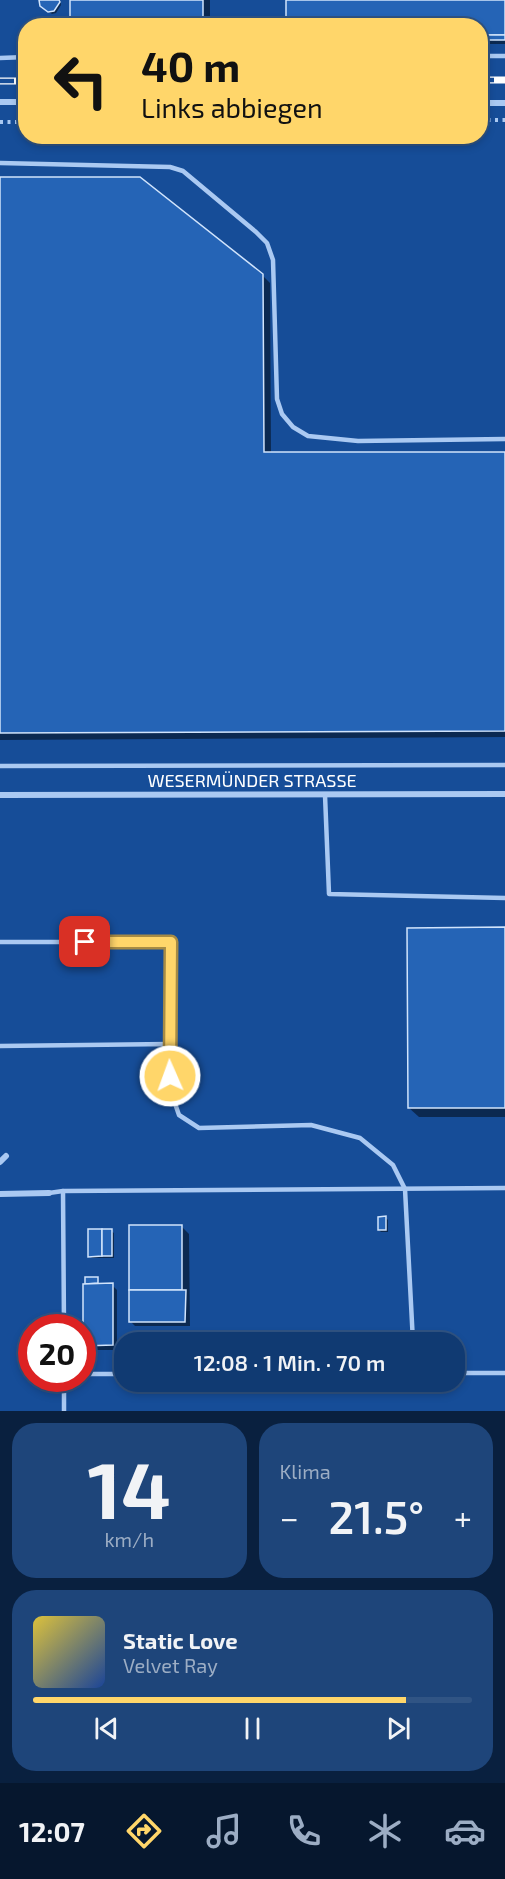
<!DOCTYPE html>
<html lang="de">
<meta charset="utf-8">
<style>
:root{--surface:#103a72;--page:#1e457a;--text:#f1f3f6;--muted:#9cadc4;--line:#305484;--accent:#ffd66a}
body{margin:0;font-family:"Exo 2",sans-serif;background:var(--page);color:var(--text);height:100vh;display:flex;flex-direction:column;font-size:22px;white-space:nowrap}
*{box-sizing:border-box;margin:0}
p{font-size:20px;color:var(--muted)}
.icon{flex:none;width:33px;height:33px;fill:none;stroke:currentColor;stroke-width:2;stroke-linecap:round;stroke-linejoin:round}
.map{position:relative;height:1411px;overflow:hidden}
.sheet{display:flex;flex-direction:column;gap:12px;padding:12px;background:#09203f;flex:1}
.sheet>*{flex:none}
.hud{position:absolute;left:18px;top:18px;width:470px;height:126px;border-radius:24px;box-shadow:0 3px 9px #0003,0 0 0 2px var(--line);background:#ffd66a;color:#111;overflow:hidden}
.speed{position:absolute;left:18px;top:1314px;display:flex;gap:12px;font-size:30px;font-weight:700;text-align:center}
.speed>*{display:grid;place-content:center;width:78px;height:78px;border-radius:50%;background:var(--surface);box-shadow:0 3px 9px #0003,0 0 0 2px var(--line);line-height:1}
.speed .limit{border:9px solid #d22;background:#fff;color:#111}
.pin{position:absolute;display:grid;place-items:center;width:51px;height:51px;color:#fff;margin:-26px;border-radius:12px;box-shadow:0 3px 9px #0006}
.me{position:absolute;width:66px;margin:-33px;rotate:358deg;stroke-linejoin:round;filter:drop-shadow(0 0 4px #0008)}
.turn{display:flex;align-items:center;gap:21px;height:126px;padding:0 24px;font-size:27px}
.turn .icon{width:78px;height:78px;stroke-width:2.5}
.turn b{display:block;font-size:42px;line-height:51px}
.big{font-size:45px;font-weight:600;line-height:1.1}
.sheet .widget{flex:1;display:flex;flex-direction:column;justify-content:center;gap:9px;min-width:0;padding:0 21px;border-radius:24px;background:var(--page)}
.sheet .dial{align-items:center;gap:0}
.dial b{font-size:78px;line-height:1}
.song{display:flex;align-items:center;gap:18px}
.cover{width:72px;height:72px;border-radius:9px;background:linear-gradient(135deg,hsl(50 70% 55%),hsl(220 70% 35%))}
.played{height:6px;border-radius:3px;background:linear-gradient(90deg,var(--accent) 85%,var(--line) 85%)}
.keys{display:flex;justify-content:space-around;direction:ltr}
.heat{display:flex;justify-content:space-between;align-items:center;font-size:33px;direction:ltr}
.sheet .tiles{flex:1;display:grid;gap:12px;grid-template-columns:1fr 1fr}
.widget:last-child{grid-column:span 2}
.trip{position:absolute;left:114px;top:1332px;width:351px;height:60px;border-radius:24px;background:var(--surface);box-shadow:0 3px 9px #0003,0 0 0 2px var(--line);font-weight:600;line-height:60px;text-align:center}
.menu{display:flex;height:96px;justify-content:space-around;align-items:center;background:#06172e;color:var(--muted)}
.menu .icon{width:42px;height:42px}
.menu .on{color:var(--accent)}
.menu b{font-size:27px;color:var(--text)}
.map>svg:first-child{display:block}
.shadow{fill:#0007}
.building{fill:#2564b6;stroke:#d1e4fc;stroke-width:1.5}
.lines{fill:none;stroke-linecap:round;stroke-linejoin:round}
.path{stroke:#aac9f2;stroke-width:4;stroke-dasharray:3 4.5;stroke-linecap:butt}
.service{stroke:#aac9f2;stroke-width:4.5}
.minor{stroke:#aac9f2;stroke-width:6}
.rail-casing{stroke:#fff;stroke-width:7}
.rail{stroke:#164d98;stroke-width:4.5;stroke-dasharray:14;stroke-linecap:butt}
.route-casing{stroke:#a68b45;stroke-width:15}
.route{stroke:#ffd66a;stroke-width:10}
.labels{text-anchor:middle;dominant-baseline:central;stroke-width:6;stroke-linejoin:round;paint-order:stroke}
.street-label{font-size:18px;fill:#fff;stroke:#164d98}
</style>
<div class="map">
<svg width="505" height="1411" viewBox="0 0 505 1411">
<rect width="100%" height="100%" fill="#164d98"/>
<!-- shadow -->
<g class="shadow">
<path d="M41 0H60L61 5 56 13 52 14 44 8Z"/>
<path d="M71 0H210V26H78L71 19Z"/>
<path d="M287 0H505V44H480V26Z"/>
<path d="M0 179 262 275 270 283 271 453H505V737L0 740Z"/>
<path d="M505 929V1117H419L409 1108Z"/>
<path d="M386 1218 388 1220V1232H381L379 1230Z"/>
<path d="M181 1226 189 1234 190 1326H135L130 1321Z"/>
<path d="M111 1231 114 1233V1258H92L90 1256Z"/>
<path d="M97 1278 99 1285H112L117 1290V1350H90L85 1345 88 1285 86 1283Z"/>
</g>
<!-- building -->
<g class="building">
<path d="M39 0H59L60 2 54 11 48 12 40 6Z"/>
<rect x="70" y="0" width="133" height="19"/>
<path d="M286 0H505V35H480V26H286Z"/>
<rect x="480" y="35" width="25" height="5"/>
<path d="M0 177H140L263 274 264 452H505V731L0 733Z"/>
<path d="M505 927V1108H408L407 928Z"/>
<path d="M386 1216V1230H378V1217Z"/>
<rect x="129" y="1225" width="53" height="65"/>
<path d="M88 1229H102V1256L88 1257Z"/>
<rect x="102" y="1229" width="10" height="27"/>
<path d="M85 1277H98V1283L85 1284Z"/>
<path d="M113 1283V1345L83 1346V1284Z"/>
<path d="M129 1290H186L185 1322H129Z"/>
<path d="M209 1340V1342H168V1341Z"/>
</g>
<g class="lines">
<!-- path -->
<g class="path">
<path d="M480 120H505"/>
<path d="M0 122H26"/>
</g>
<!-- service -->
<g class="service">
<path d="M480 56H505"/>
<path d="M0 58 26 57"/>
<path d="M0 163 170 167 183 171 256 232 267 243 273 260 277 399 282 414 293 427 308 436 358 441 505 439"/>
<path d="M0 766 505 765"/>
<path d="M325 795 329 894 505 898"/>
<path d="M0 942H171L169 1044"/>
<path d="M0 1046 169 1044 171 1092 179 1115 199 1128 311 1125 360 1138 393 1165 405 1189 413 1342"/>
<path d="M63 1191 64 1328"/>
<path d="M49 1193 63 1191 505 1188"/>
<path d="M454 1373H505"/>
<path d="M82 1374H124"/>
<path d="M64 1378V1411"/>
</g>
<!-- minor -->
<g class="minor">
<path d="M0 102H26"/>
<path d="M480 103H505"/>
<path d="M0 795 505 794"/>
<path d="M0 1162 6 1156"/>
<path d="M0 1194 49 1193"/>
</g>
<!-- rail casing -->
<g class="rail-casing">
<g id="rail">
<path d="M480 80H505"/>
<path d="M0 81H26"/>
</g>
</g>
<!-- rail -->
<use href="#rail" class="rail"/>
</g>
<g class="lines">
<!-- route casing -->
<g class="route-casing">
<path id="route" d="M85 942H171L170 1076"/>
</g>
<!-- route -->
<use href="#route" class="route"/>
</g>
<g class="labels">
<!-- street labels -->
<g class="street-label">
<text x="252" y="780">WESERMÜNDER STRASSE</text>
</g>
</g>
</svg>
<div class="speed"><div class="limit">20</div></div>
<div class="pin" style="left:85px;top:942px;background:#d93025"><svg class="icon" aria-label="arrive" viewBox="0 0 24 24"><path d="M6 21V4h12l-3 4 3 4H6"/></svg></div>
<svg class="me" style="left:170px;top:1076px" viewBox="-20 -20 40 40"><circle r="17" fill="#ffd66a" stroke="#fff" stroke-width="3"/><path d="M0-11L8 9 0 5-8 9z" fill="#fff"/></svg>
<div class="trip">12:08 · 1 Min. · 70 m</div>
<div class="hud">
<div class="turn"><svg class="icon" aria-label="left" viewBox="0 0 24 24"><path d="M17 20v-9H6M10 6l-5 5 5 5"/></svg><div><b>40 m</b>Links abbiegen</div></div>
</div>
</div>
<section class="sheet">
<div class="tiles">
<div class="widget dial"><b>14</b><p>km/h</p></div>
<div class="widget"><p>Klima</p>
<div class="heat"><a>−</a><b class="big">21.5°</b><a>+</a></div>
</div>
<div class="widget">
<div class="song"><i class="cover"></i><div><b>Static Love</b><p>Velvet Ray</p></div></div>
<div class="played"></div>
<div class="keys"><svg class="icon" aria-label="previous" viewBox="0 0 24 24"><path d="M18 5L8 12l10 7zM5 5v14"/></svg><svg class="icon" aria-label="pause" viewBox="0 0 24 24"><path d="M8 5v14M16 5v14"/></svg><svg class="icon" aria-label="next" viewBox="0 0 24 24"><path d="M6 5l10 7-10 7zM19 5v14"/></svg></div>
</div>
</div>
</section>
<nav class="menu">
<b>12:07</b>
<svg class="icon on" aria-label="directions" viewBox="0 0 24 24"><path d="M12 3l9 9-9 9-9-9zM9 14v-3h6M13 9l2 2-2 2"/></svg>
<svg class="icon" aria-label="music" viewBox="0 0 24 24"><path d="M9 18V5l10-2v13"/><circle cx="6" cy="18" r="3"/><circle cx="16" cy="16" r="3"/></svg>
<svg class="icon" aria-label="phone" viewBox="0 0 24 24"><path d="M5 4h4l2 5-3 2q2 4 5 5l2-3 5 2v4C11 20 4 13 5 4z"/></svg>
<svg class="icon" aria-label="climate" viewBox="0 0 24 24"><path d="M12 3v18M4 7l16 10M4 17L20 7"/></svg>
<svg class="icon" aria-label="car" viewBox="0 0 24 24"><path d="M5 17H2v-5l4-1 3-4h7l3 4 3 1v5h-3M9 17h6M6 11h13"/><circle cx="7" cy="17" r="2"/><circle cx="17" cy="17" r="2"/></svg>
</nav>
